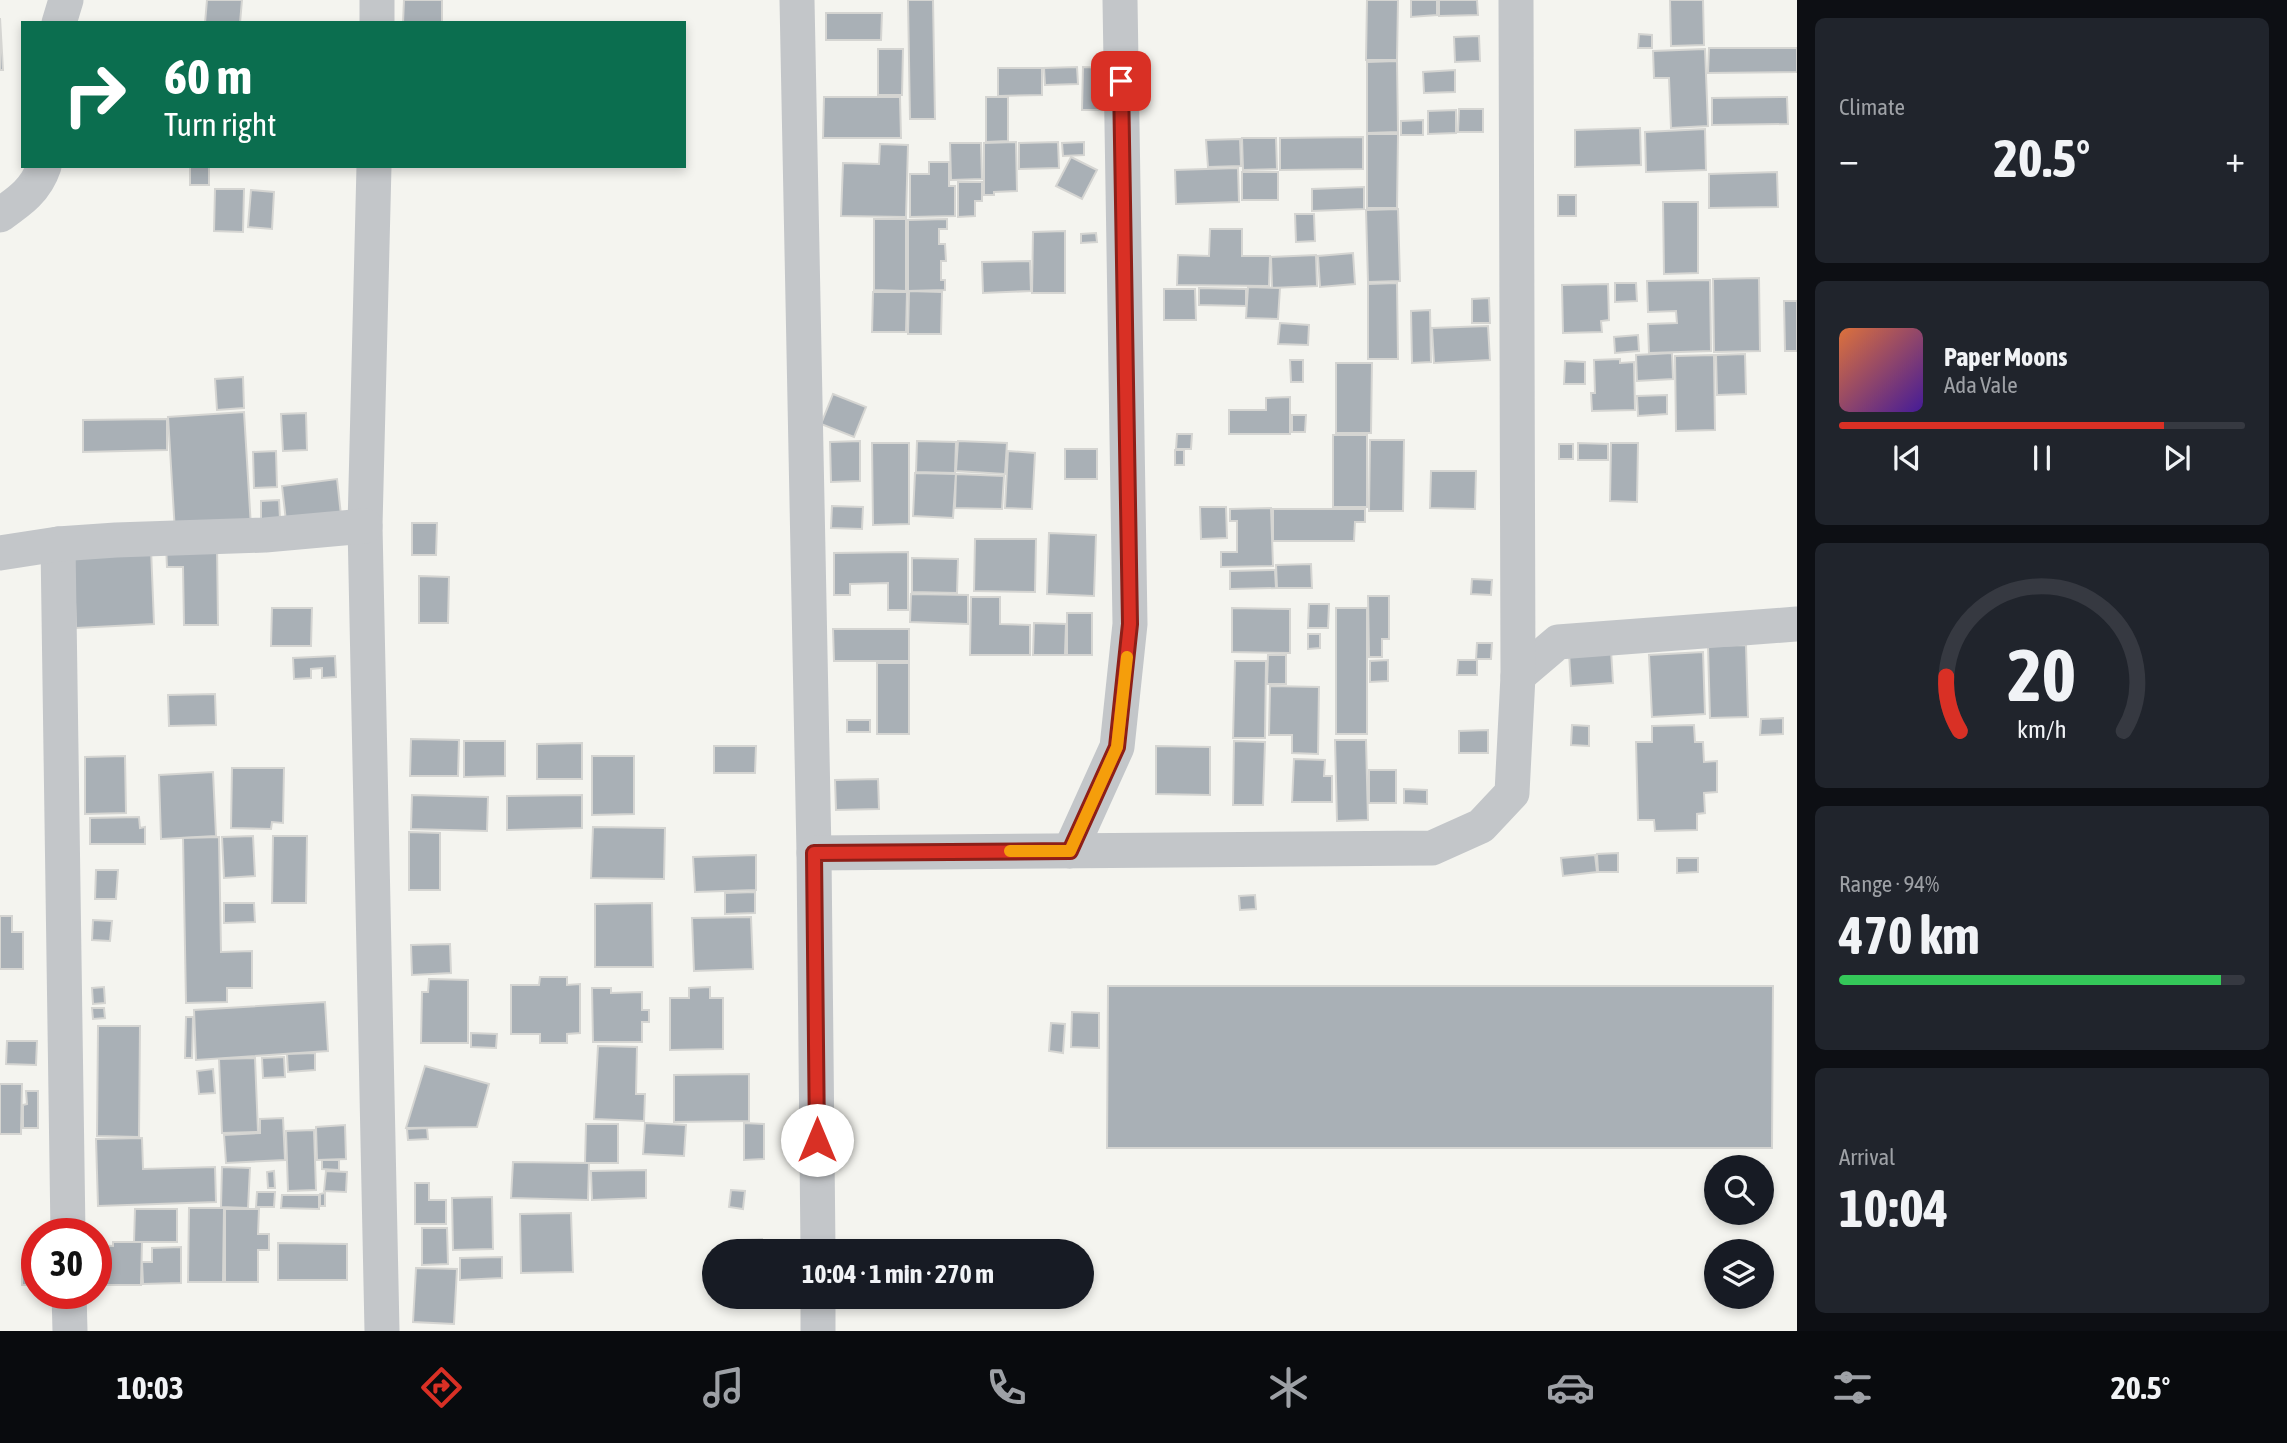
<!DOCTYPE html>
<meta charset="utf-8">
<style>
:root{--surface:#171b24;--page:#20242c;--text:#f1f3f6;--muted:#9ea1a6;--line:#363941;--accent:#d93025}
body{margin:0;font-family:"Asap Condensed",sans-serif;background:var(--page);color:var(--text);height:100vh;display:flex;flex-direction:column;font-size:26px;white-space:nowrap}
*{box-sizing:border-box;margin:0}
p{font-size:23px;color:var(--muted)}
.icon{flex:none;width:38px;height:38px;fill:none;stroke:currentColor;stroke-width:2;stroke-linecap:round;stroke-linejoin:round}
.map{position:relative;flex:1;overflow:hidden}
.side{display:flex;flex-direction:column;gap:18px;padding:18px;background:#0d0f14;width:490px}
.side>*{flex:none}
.top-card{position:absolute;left:21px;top:21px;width:665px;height:147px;border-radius:0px;box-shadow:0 4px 10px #0003;background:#0b6e4f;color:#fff;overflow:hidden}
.tools{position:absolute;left:1704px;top:1155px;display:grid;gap:14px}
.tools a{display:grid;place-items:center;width:70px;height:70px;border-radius:50%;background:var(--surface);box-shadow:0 4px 10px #0003;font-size:35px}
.speed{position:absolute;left:21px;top:1218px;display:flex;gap:14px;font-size:35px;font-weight:700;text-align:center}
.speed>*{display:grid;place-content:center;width:91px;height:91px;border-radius:50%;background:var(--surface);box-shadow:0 4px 10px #0003;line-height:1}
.speed .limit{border:10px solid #d22;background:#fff;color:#111}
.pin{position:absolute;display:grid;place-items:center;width:60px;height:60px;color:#fff;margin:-30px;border-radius:14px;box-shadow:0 4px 10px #0006}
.me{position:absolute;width:77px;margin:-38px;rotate:0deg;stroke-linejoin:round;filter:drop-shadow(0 0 5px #0008)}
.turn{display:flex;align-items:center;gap:24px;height:147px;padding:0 28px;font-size:32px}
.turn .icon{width:91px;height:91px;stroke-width:2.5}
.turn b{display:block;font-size:49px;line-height:60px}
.big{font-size:52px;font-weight:700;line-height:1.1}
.side .tile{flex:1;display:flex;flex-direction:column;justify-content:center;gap:10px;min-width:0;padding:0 24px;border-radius:10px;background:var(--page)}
.side .dial{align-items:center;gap:0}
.dial svg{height:182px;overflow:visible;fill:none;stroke:var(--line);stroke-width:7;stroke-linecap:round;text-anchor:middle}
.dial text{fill:var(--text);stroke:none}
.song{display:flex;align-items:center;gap:21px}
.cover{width:84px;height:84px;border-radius:10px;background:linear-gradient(135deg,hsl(20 70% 55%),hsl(260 70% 35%))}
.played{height:7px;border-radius:4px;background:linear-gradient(90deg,var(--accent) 80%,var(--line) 80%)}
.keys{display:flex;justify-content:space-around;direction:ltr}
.heat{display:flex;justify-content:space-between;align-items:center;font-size:38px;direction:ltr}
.charge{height:10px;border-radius:5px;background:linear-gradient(90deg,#34c759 94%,var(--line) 0)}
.trip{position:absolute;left:702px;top:1239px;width:392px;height:70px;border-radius:35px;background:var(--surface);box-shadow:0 4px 10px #0003;font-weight:700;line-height:70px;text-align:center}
.tabs{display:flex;height:112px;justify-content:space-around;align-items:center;background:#090b0e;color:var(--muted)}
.tabs .icon{width:49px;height:49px}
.tabs .active{color:var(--accent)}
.tabs b{font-size:32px;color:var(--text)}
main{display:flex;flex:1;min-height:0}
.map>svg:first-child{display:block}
.building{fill:#a9b0b6;stroke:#d5d5d2;stroke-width:2}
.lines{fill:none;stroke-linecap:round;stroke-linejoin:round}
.minor{stroke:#c3c6c9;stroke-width:35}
.route-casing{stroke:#8d1f18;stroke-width:18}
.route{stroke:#d93025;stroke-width:12}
.slow{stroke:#f59e0b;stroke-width:12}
</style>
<main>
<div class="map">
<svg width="1797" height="1331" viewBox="0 0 1797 1331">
<rect width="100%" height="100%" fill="#f4f4ef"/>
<!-- building -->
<g class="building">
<path d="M207 0H242L240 23H205Z"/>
<path d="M404 0H442V23H403Z"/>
<path d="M908 0H933L935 119H910Z"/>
<path d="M1367 0H1398L1397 60H1366Z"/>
<path d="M1411 0H1437V15L1411 17Z"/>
<path d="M1439 0H1477L1478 15 1439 16Z"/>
<path d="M1670 0H1703L1704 45 1671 46Z"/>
<path d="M826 13H882L881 40H826Z"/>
<path d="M0 18 3 70H0Z"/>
<path d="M1639 34 1652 35V48H1638Z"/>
<path d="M1479 36 1480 61 1455 62 1454 37Z"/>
<path d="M1709 48H1797V72L1708 73Z"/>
<path d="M878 49H903L902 95H878Z"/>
<path d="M1705 49 1708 126 1671 128 1669 78H1654L1653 51Z"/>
<path d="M1397 61 1398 132 1367 133V62Z"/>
<path d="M1077 67 1078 84 1045 85 1044 68Z"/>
<path d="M1083 67 1105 68 1104 110H1082Z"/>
<path d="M998 68H1042V95L998 96Z"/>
<path d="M1455 70V92L1424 93 1423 72Z"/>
<path d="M824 97H900L901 138H823Z"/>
<path d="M986 97H1008V141L986 142Z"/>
<path d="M1787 97 1788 124 1712 125V98Z"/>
<path d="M1459 109H1483V132H1458Z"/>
<path d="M1456 110V133L1428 134V111Z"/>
<path d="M1423 120V135H1401V121Z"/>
<path d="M1640 128 1641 165 1575 167V130Z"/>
<path d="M1705 129 1706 170 1646 172 1645 132Z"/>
<path d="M1367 134H1398L1397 208H1367Z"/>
<path d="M1363 137V169L1280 170V138Z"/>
<path d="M1242 138H1276L1277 169 1243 170Z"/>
<path d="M1240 139 1241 166 1208 167 1206 140Z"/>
<path d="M1016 142 1017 191 994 192V195H984V143Z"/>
<path d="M1058 142 1059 168 1019 169V143Z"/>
<path d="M1084 142V155L1063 156 1062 143Z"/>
<path d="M950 143H981L982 179 951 180Z"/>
<path d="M880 144 908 145 906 217 841 216 843 163 879 164Z"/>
<path d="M1071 157 1097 170 1082 199 1056 186Z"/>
<path d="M929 162H949V186H955V216L910 217V174H929Z"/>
<rect x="190" y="166" width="19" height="19"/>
<path d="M1238 168 1239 202 1176 204 1175 170Z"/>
<rect x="1242" y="172" width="36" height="28"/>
<path d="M1777 172 1778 207 1709 208V174Z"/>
<path d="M958 182H982V201H975V216L958 217Z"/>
<path d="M1364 187V209L1312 211V189Z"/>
<path d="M215 189H244L243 232 214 231Z"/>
<path d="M251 190 274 192 272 229 248 227Z"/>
<rect x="1558" y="195" width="18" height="21"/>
<path d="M1663 202H1698V273L1664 274Z"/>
<path d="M1398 209 1400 281 1368 282 1366 210Z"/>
<path d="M1295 214H1314L1315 241 1296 242Z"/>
<path d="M874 219H906V291L874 290Z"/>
<path d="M947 219V229H939V244H945L946 261H941V280H945V290L908 291V220Z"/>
<path d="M1210 229H1242V256H1270L1269 286 1177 285 1178 255 1209 256Z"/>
<path d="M1065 231V293H1032L1033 232Z"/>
<path d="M1096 233 1097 242 1081 243V234Z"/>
<path d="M1353 253 1355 284 1320 287 1318 256Z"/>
<path d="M1316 255 1317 286 1272 288 1271 257Z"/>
<path d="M1030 261 1031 291 983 293 982 262Z"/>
<path d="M1759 278 1760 351 1714 352 1713 279Z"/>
<path d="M1710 280 1711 351 1649 353 1648 324 1677 323 1676 311 1648 312 1647 281Z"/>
<path d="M1397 283 1398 359H1368V284Z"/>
<path d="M1615 283H1636L1637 301 1615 302Z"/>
<path d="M1608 284 1609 320 1601 321 1602 332 1563 333 1562 285Z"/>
<path d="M1248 287 1280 288 1278 319 1246 318Z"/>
<path d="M1199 288 1246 289V306L1199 305Z"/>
<path d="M1164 289H1195L1196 320H1164Z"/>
<path d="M909 291 942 292 941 334H908Z"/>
<path d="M873 292H907L906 332H872Z"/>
<path d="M1489 298 1490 323H1472V299Z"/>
<path d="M1784 301H1797V351H1785Z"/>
<path d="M1430 310 1431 362 1412 363 1411 311Z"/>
<path d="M1280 323 1309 325 1308 345 1278 344Z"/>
<path d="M1488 326 1490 360 1434 363 1432 328Z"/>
<path d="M1638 335 1639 351 1615 353 1614 337Z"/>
<path d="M1672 353 1673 379 1637 381 1636 355Z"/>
<path d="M1745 354 1746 394 1717 395 1716 355Z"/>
<path d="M1714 355 1715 430 1676 431 1675 356Z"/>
<path d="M1620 359V363L1634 362 1635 410 1592 411 1591 393H1595L1594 360Z"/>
<path d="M1290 360H1303V382H1291Z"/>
<path d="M1565 361 1585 362V384H1564Z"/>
<path d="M1336 363H1372L1371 433H1336Z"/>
<path d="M243 377 244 408 217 410 215 379Z"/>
<path d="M833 394 866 407 854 437 821 424Z"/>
<path d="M1667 395V414L1638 416 1637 396Z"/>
<path d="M1290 397V434H1229V410H1266V398Z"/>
<path d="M244 412 251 527 175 532 168 417Z"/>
<path d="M306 413 307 450 283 451 281 414Z"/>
<path d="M1292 415H1306L1305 432H1292Z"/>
<path d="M167 419V450L83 452V420Z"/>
<path d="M1177 434H1192L1191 449H1176Z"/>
<rect x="1333" y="435" width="34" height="72"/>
<path d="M1370 440H1404L1403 511H1369Z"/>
<path d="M860 441V481L831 482 830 442Z"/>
<path d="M917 441 956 442 955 473 916 472Z"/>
<path d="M958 441 1007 443 1005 474 956 471Z"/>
<path d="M872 443H909V524L873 525Z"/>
<path d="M1578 443 1608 444V460H1578Z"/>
<path d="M1611 443H1638L1637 502 1610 501Z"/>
<rect x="1559" y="444" width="14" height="15"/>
<rect x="1065" y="449" width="32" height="30"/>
<rect x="1175" y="450" width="9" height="15"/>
<path d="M276 451 277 487 254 488 253 452Z"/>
<path d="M1008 451 1035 453 1032 509 1005 508Z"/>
<path d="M1431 471H1476L1475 509 1430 508Z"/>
<path d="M915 473 956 474 953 518 913 516Z"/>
<path d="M956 474 1004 476 1002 509 955 508Z"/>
<path d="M337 479 341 515 286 521 282 486Z"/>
<path d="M279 500 280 519 261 521V501Z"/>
<path d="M832 506 863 507 862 529 831 528Z"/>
<path d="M1200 507H1226L1227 538 1201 539Z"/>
<path d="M1271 508 1273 566 1221 567V552H1237V521H1230V509Z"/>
<path d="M1273 509H1365V522H1355L1354 541H1273Z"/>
<path d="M412 523H437L436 555H412Z"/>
<path d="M1049 533 1096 535 1094 596 1047 594Z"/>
<path d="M975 539H1036L1035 592 974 591Z"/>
<path d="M166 545H217L218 625H184L183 567H167Z"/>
<path d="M151 548 154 624 76 628 73 551Z"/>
<path d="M908 552V610H888V583L850 584V595H834V553Z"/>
<path d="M912 558 958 559 957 593 912 592Z"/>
<path d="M1311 564 1312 588H1277L1276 565Z"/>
<path d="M1275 570 1276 588 1230 589V571Z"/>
<path d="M419 576 449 577 448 623H419Z"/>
<path d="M1472 579 1492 580 1491 595 1471 594Z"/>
<path d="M911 594 968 595V624L910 622Z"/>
<path d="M1368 596H1389V639H1382V657H1369Z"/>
<path d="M971 597H1000V624L1030 625V655H970Z"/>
<path d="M1309 604H1329L1328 628H1308Z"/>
<path d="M272 608H312L311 646H271Z"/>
<path d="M1232 608 1290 609V653L1232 652Z"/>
<rect x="1336" y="608" width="31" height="126"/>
<rect x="1067" y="613" width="25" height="42"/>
<path d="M1034 623 1066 624 1065 655H1033Z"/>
<path d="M833 629H909V661H834Z"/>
<path d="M1308 634H1320V648L1308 649Z"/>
<path d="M1477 643H1492L1491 659H1476Z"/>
<path d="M1746 645 1748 717 1710 718 1708 646Z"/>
<path d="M1611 650 1613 683 1571 686 1569 653Z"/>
<path d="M1703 652 1705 714 1652 717 1649 655Z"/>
<path d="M1268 655H1286V684H1267Z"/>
<path d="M335 656 336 677 322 678V668L311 669V678L294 679 293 658Z"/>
<path d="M1388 660V681L1370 682V661Z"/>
<path d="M1458 660H1477V675H1457Z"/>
<path d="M1235 661H1266L1265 738H1233Z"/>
<rect x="877" y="663" width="32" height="71"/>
<path d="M1270 686 1319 687 1318 754 1292 753V735H1269Z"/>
<path d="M215 694 216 725 169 726 168 695Z"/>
<path d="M1783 718V734L1760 735 1761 719Z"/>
<rect x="847" y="720" width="23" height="12"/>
<path d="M1572 725 1589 726V746L1571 745Z"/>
<path d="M1694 725 1695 742H1703L1704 762 1717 761V792L1704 793 1705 813 1697 814V830L1655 831 1654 820H1638L1636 742H1652V726Z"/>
<path d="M1488 730V753H1459V731Z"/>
<path d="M411 739 459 740 458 776H410Z"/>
<path d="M1335 740H1366L1368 820 1337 821Z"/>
<path d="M464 741H505V776L464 777Z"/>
<path d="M1234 741 1265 742 1263 805H1233Z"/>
<path d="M582 743V779H537V744Z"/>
<path d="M714 746H756L755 773H714Z"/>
<path d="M1156 746 1210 747V795L1156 794Z"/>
<path d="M125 756 126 813 85 814V757Z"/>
<path d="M592 756H634V814L592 815Z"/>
<path d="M1294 759 1325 760 1324 776H1332V802H1292Z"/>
<path d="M232 768H284L283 823 272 822 271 829 231 828Z"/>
<rect x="1369" y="770" width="27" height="33"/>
<path d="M213 772 216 836 161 839 159 775Z"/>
<path d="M878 779 879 809 836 810 835 780Z"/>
<path d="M1404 789 1427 790V804L1404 803Z"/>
<path d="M412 795 488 797 487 831 411 829Z"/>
<path d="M582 795V828L507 830V796Z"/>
<path d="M139 817 140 828 145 827V844H90V818Z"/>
<path d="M593 827 665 828 664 879 591 878Z"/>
<path d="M409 832 440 833V890H409Z"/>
<path d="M253 836 255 876 224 878 222 837Z"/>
<path d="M273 836H307L306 903H272Z"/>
<path d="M219 837 221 952 252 951V988H227V1002L186 1003 183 838Z"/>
<path d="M1618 853V872H1598L1597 854Z"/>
<path d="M756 855V890L695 892 693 857Z"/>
<path d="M1595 855 1597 872 1563 876 1561 858Z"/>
<path d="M1677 858H1698V872L1677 873Z"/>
<path d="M96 870H118L116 899H95Z"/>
<path d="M755 892V913L725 914V893Z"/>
<path d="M1255 895 1256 909 1240 910 1239 896Z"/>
<path d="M224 903H254L255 922 224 923Z"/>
<path d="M652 903 653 967H595V904Z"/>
<path d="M0 916H12V932H23V969H0Z"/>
<path d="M751 917 753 969 694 971 692 918Z"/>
<path d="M93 920 112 921 110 941 92 940Z"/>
<path d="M450 944 451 973 412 975 411 945Z"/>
<path d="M540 977H567V985L580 984V1033L567 1034V1043H540V1034H511V985H539Z"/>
<path d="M429 979 468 980V1043H421L422 992H428Z"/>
<path d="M1108 986H1773L1772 1148H1107Z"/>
<path d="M104 987 105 1003 93 1004 92 988Z"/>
<path d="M710 987V998H723V1049L670 1050V998H689V988Z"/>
<path d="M592 988H611V993L642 992V1010H649V1022H642V1042H593Z"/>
<path d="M325 1002 328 1051 196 1060 194 1010Z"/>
<path d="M92 1008H104L105 1018 93 1019Z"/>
<path d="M1072 1012 1099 1013V1048L1071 1047Z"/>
<path d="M186 1017H193L192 1058H185Z"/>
<path d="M1051 1023 1065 1024 1063 1053 1049 1051Z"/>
<path d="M98 1026H140L139 1137 97 1136Z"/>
<path d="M471 1033 497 1034 496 1048 471 1047Z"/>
<path d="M7 1041H37L36 1065 6 1064Z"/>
<path d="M598 1046 637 1047 636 1094H645L644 1121 594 1119Z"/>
<path d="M315 1053V1070L288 1072 287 1054Z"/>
<path d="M284 1057 285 1077 263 1078 262 1058Z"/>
<path d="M255 1058 258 1132 222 1133 219 1059Z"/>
<path d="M425 1066 489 1084 477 1127 406 1128Z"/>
<path d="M213 1069 215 1093 199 1094 197 1071Z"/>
<path d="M749 1074V1121L674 1122V1075Z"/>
<path d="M0 1084H22L21 1134H0Z"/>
<path d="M26 1091H38V1128H23V1105L27 1104Z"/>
<path d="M283 1118 285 1160 226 1163 224 1135 260 1133V1119Z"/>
<path d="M645 1123 686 1125 684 1156 643 1154Z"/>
<path d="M744 1123 764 1124V1159L744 1160Z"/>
<path d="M586 1124H618V1163H585Z"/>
<path d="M345 1125 346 1159 317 1160 316 1127Z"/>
<path d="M427 1128 428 1139 408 1140 407 1129Z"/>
<path d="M314 1130 316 1190 288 1191 286 1131Z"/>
<path d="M142 1138 143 1169 215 1167 216 1202 98 1206 96 1139Z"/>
<path d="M322 1160H339V1170L322 1169Z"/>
<path d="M513 1162 589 1163 588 1200 511 1198Z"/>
<path d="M222 1167 250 1168 248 1208 221 1207Z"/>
<path d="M646 1170V1198L592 1200 591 1171Z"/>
<path d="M274 1171 275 1188H268L267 1172Z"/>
<path d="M326 1171 347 1172 346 1192 324 1191Z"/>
<path d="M415 1183H429V1200H446V1224H415Z"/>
<path d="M731 1190 745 1191 743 1209 729 1207Z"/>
<path d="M257 1192H275L274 1207H256Z"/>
<path d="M325 1193V1206H320V1194Z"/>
<path d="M282 1195H319V1209L281 1208Z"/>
<path d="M492 1197 493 1249 453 1250 452 1198Z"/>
<path d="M189 1208H224L223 1282H188Z"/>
<path d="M135 1209H177V1242H134Z"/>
<path d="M225 1209H259L258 1234H269V1250H258V1282H225Z"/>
<path d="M571 1213 573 1272 521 1273 520 1214Z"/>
<path d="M422 1228H447L448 1264 422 1265Z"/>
<path d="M762 1239V1251H739V1240Z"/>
<path d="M113 1242H142L141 1285H96V1245L113 1246Z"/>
<path d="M278 1243 347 1244V1280H278Z"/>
<path d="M181 1247V1283L143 1284 142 1262H152V1248Z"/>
<path d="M502 1257V1278L460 1280V1258Z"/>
<rect x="22" y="1260" width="15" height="25"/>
<path d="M416 1268 457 1269 454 1324 413 1322Z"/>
</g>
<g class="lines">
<!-- minor -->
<g class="minor">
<path d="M797 0 814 853 818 1251"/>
<path d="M59 23 66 0"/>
<path d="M377 23V0"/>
<path d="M374 166 365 526 382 1331"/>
<path d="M0 215C20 201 36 190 44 166"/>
<path d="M58 544 68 1234"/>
<path d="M0 553 58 544 116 540 265 535 365 526"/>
<path d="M1518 676 1558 642 1797 624"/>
<path d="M1070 851 1117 747 1130 624 1120 0"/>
<path d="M814 853 1432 848 1481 826 1512 793 1518 676 1516 0"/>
<path d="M69 1293 70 1331"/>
<path d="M818 1297V1331"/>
</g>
</g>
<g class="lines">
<!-- route casing -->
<g class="route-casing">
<path id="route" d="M817 1140 814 853 1070 851 1117 747 1130 624 1121 81"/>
</g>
<!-- route -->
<use href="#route" class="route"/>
<!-- slow -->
<path class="slow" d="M1010 851H1070L1117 747 1127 657"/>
</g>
</svg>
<div class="tools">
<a><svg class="icon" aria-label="search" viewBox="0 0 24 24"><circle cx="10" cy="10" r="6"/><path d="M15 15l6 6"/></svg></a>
<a><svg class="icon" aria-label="layers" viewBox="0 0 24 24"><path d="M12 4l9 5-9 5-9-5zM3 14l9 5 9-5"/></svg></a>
</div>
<div class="speed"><div class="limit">30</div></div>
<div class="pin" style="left:1121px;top:81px;background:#d93025"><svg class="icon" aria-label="arrive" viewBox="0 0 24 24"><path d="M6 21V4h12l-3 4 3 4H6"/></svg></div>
<svg class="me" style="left:817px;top:1140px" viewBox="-20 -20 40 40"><circle r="19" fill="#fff"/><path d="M0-13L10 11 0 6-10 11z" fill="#d93025"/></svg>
<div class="trip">10:04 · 1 min · 270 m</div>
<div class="top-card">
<div class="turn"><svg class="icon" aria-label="right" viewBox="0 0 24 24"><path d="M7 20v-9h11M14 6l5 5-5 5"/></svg><div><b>60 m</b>Turn right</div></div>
</div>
</div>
<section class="side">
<div class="tile"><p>Climate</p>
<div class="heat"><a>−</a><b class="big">20.5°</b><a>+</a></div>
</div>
<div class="tile">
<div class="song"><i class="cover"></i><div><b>Paper Moons</b><p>Ada Vale</p></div></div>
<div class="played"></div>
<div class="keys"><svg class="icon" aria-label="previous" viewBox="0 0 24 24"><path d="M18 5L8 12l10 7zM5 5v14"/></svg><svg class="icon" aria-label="pause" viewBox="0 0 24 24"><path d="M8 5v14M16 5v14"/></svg><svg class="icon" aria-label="next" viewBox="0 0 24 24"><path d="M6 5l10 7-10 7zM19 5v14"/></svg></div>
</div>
<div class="tile dial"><svg viewBox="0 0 100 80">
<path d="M14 69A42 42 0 1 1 86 69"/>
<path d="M14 69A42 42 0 0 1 8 45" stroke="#d93025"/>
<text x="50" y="56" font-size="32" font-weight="700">20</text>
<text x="50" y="72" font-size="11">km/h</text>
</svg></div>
<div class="tile"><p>Range · 94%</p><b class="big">470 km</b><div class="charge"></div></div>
<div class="tile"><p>Arrival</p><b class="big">10:04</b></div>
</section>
</main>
<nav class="tabs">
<b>10:03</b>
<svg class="icon active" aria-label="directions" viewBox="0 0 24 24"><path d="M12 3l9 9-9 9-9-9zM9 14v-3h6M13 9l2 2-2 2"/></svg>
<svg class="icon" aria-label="music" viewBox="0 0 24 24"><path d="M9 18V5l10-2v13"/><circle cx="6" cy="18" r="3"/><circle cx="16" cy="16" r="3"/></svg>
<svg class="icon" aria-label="phone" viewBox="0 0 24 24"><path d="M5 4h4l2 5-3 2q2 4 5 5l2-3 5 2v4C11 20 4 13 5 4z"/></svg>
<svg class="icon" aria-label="climate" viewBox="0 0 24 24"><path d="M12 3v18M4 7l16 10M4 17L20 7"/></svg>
<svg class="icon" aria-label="car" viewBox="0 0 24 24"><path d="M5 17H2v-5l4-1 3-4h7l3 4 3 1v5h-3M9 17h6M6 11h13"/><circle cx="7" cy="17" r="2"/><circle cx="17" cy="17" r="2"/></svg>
<svg class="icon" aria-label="filters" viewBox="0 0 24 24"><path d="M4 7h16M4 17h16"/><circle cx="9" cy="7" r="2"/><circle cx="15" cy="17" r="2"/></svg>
<b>20.5°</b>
</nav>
